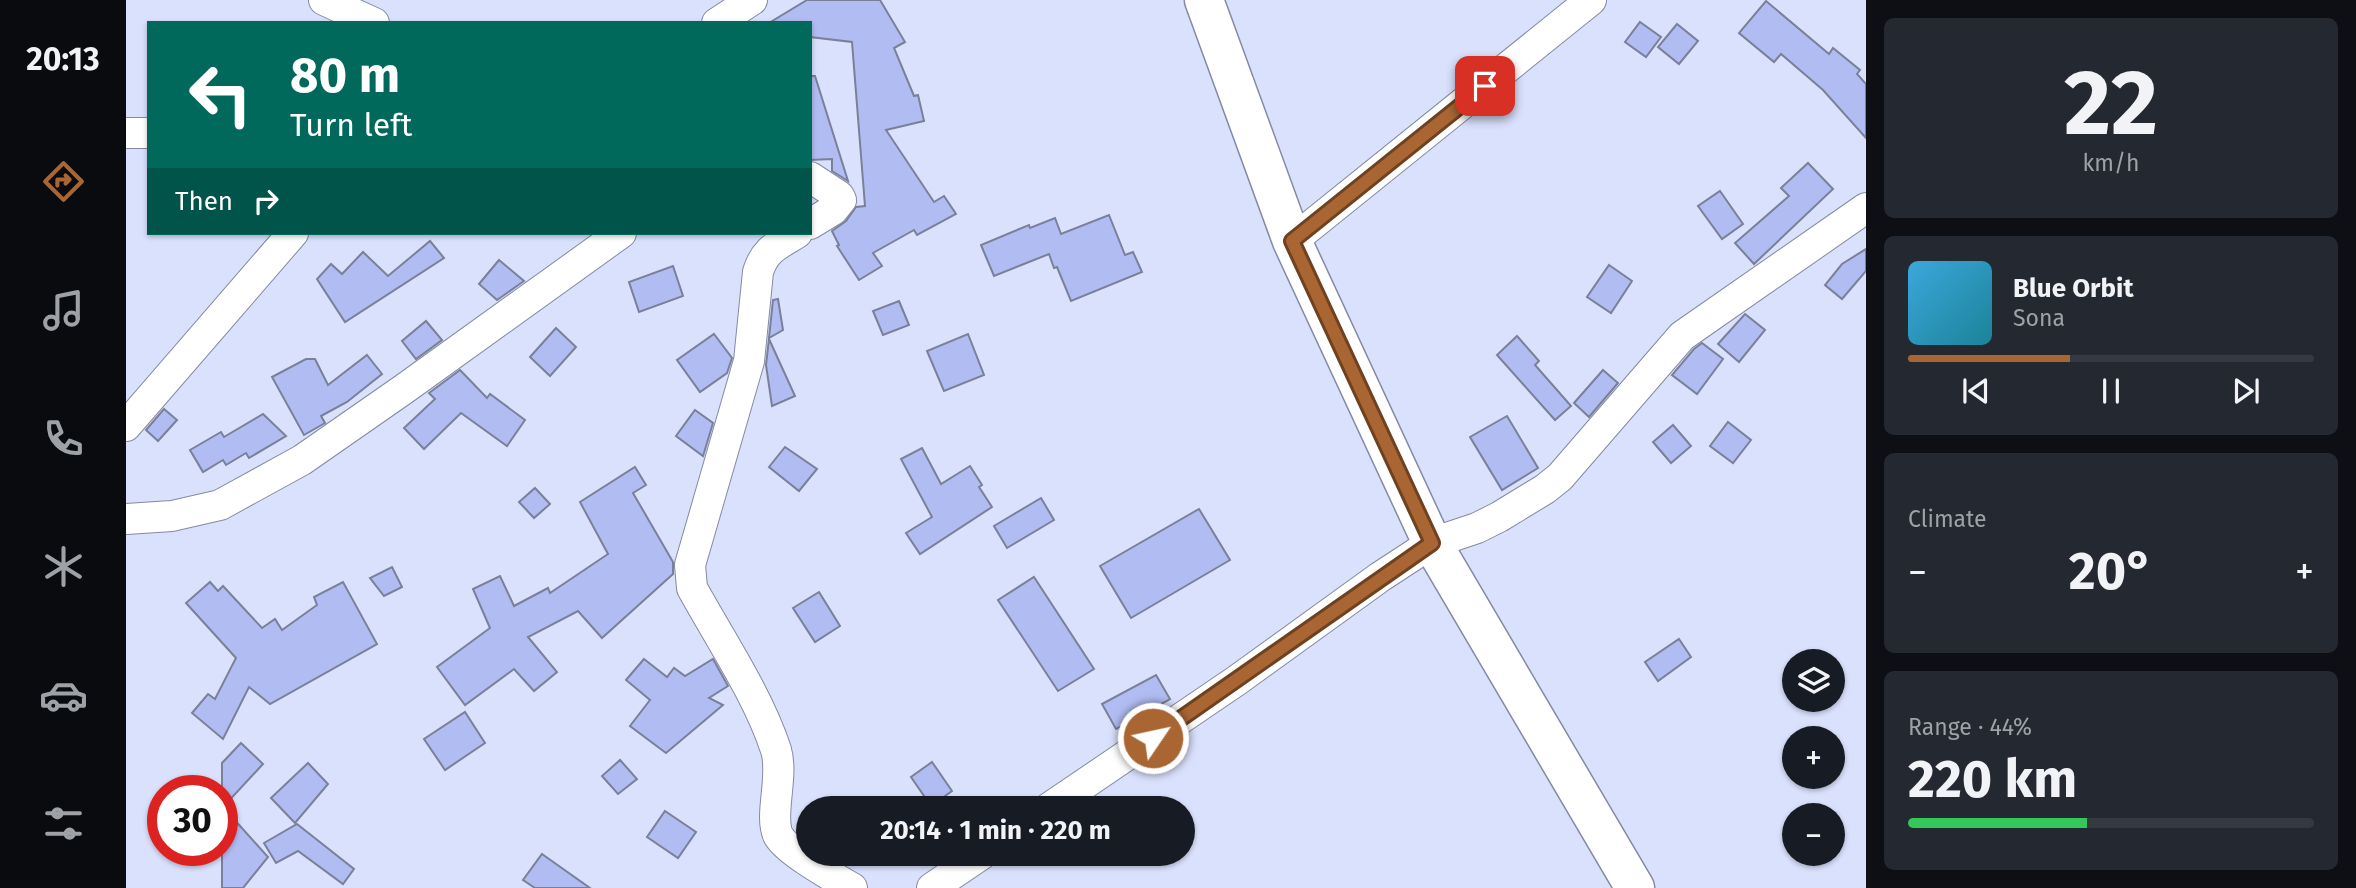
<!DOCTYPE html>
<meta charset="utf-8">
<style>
:root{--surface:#171b24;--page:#242831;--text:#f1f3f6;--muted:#9ea1a6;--line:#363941;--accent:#a96633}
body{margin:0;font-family:"Fira Sans",sans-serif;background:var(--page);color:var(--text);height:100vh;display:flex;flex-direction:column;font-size:26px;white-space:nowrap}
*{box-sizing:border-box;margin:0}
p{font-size:23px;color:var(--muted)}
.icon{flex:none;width:38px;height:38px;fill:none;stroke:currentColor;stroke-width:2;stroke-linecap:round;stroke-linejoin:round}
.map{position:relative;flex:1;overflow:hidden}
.details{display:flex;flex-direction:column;gap:18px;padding:18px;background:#0d0f14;width:490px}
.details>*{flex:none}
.hud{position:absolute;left:21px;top:21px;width:665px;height:214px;border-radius:0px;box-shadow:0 2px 5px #0004;background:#00695c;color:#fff;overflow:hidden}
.buttons{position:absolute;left:1656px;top:649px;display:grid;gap:14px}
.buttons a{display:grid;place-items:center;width:63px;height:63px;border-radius:50%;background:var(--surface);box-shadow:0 2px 5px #0004;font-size:35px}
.speed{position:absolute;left:21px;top:775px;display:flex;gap:14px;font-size:35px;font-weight:700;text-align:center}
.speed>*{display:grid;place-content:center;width:91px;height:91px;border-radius:50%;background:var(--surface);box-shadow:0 2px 5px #0004;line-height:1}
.speed .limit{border:10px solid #d22;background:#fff;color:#111}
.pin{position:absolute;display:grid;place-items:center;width:60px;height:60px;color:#fff;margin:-30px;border-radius:14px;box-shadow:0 4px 10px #0006}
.me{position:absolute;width:77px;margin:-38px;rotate:56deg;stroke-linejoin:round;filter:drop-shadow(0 0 5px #0008)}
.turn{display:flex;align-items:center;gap:24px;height:147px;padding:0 28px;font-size:32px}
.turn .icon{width:91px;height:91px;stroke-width:2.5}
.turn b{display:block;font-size:49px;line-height:60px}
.then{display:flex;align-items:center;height:66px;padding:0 28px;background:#0003;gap:14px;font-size:26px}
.big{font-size:52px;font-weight:700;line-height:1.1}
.details .tile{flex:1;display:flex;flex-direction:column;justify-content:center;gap:10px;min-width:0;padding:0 24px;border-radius:10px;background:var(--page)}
.details .dial{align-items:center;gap:0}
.dial b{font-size:91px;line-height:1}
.song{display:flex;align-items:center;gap:21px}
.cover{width:84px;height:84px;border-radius:10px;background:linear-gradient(135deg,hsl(200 70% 55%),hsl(190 70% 35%))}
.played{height:7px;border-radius:4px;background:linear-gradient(90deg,var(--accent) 40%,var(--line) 40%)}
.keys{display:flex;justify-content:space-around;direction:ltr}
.heat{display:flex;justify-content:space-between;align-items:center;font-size:38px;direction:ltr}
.charge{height:10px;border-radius:5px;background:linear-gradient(90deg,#34c759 44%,var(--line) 0)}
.trip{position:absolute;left:670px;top:796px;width:399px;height:70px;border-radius:35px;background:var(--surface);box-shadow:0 2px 5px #0004;font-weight:700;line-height:70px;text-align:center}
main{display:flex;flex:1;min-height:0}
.dock{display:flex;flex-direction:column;width:126px;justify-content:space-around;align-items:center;background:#090b0e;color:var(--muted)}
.dock .icon{width:49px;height:49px}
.dock .current{color:var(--accent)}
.dock b{font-size:32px;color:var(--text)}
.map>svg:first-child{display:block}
.building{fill:#b1bdf2;stroke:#7a8099;stroke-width:2}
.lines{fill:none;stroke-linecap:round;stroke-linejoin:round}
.minor-casing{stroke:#848aa3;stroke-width:32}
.highway-casing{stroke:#848aa3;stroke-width:41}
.minor{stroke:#fff;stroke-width:30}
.highway{stroke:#fff;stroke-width:38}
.route-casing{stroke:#6e4221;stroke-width:18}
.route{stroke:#a96633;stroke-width:12}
</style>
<main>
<nav class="dock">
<b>20:13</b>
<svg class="icon current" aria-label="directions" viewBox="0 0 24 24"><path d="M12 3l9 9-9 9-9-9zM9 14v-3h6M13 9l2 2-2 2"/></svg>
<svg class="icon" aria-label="music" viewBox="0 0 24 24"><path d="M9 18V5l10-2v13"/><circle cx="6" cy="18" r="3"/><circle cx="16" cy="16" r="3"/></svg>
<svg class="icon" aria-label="phone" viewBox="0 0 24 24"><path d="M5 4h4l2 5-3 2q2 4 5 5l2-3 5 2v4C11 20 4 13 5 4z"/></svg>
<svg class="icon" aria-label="climate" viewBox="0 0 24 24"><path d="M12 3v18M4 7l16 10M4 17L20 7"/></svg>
<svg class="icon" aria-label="car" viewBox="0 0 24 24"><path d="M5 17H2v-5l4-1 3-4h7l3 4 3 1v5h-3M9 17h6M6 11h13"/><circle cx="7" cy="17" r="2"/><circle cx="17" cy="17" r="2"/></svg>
<svg class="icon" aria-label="filters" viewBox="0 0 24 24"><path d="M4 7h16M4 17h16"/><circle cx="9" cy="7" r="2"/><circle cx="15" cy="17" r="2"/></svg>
</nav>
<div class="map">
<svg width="1740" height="888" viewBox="0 0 1740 888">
<rect width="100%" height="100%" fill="#dae1fd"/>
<!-- building -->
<g class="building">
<path d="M681 0H754L779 42 768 48 788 96 792 95 798 121 760 130 808 202 818 196 830 214 791 235 788 230 747 253 756 266 733 280 711 246 713 245 706 231 720 221 730 207 739 206 726 42 684 37V23H643Z"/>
<path d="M1640 1 1703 54 1707 48 1734 70 1731 74 1740 84V138L1697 90 1655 54 1648 62 1613 33Z"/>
<path d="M1514 22 1535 37 1520 57 1499 42Z"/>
<path d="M1551 24 1572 41 1553 64 1532 47Z"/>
<path d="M684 76H689L722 181 706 171V159L684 160Z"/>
<path d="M1682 163 1707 189 1628 264 1609 243 1663 196 1655 188Z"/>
<path d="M1594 191 1617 224 1596 239 1572 206Z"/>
<path d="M983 215 999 255 1007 252 1016 272 945 301 931 267 928 268 923 254 868 276 855 245 903 225 904 228 929 218 935 234Z"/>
<path d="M304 241 318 258 219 322 191 279 205 264 216 274 237 252 262 276Z"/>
<path d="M1740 249V271L1716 299 1699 285 1716 264Z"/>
<path d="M373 260 398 281 371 300 353 284Z"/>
<path d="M1483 265 1506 281 1485 313 1461 297Z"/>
<path d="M547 266 557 296 513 312 503 282Z"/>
<path d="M652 299 657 330 643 338 647 300Z"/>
<path d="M773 301 783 325 757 335 747 311Z"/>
<path d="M1619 314 1639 330 1613 362 1592 344Z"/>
<path d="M300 321 316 340 290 359 276 341Z"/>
<path d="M430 328 450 347 424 376 404 357Z"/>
<path d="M588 334 606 358 601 373 574 392 551 360Z"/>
<path d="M842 334 858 375 818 391 801 351Z"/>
<path d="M1391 336 1413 361 1409 365 1445 406 1429 420 1371 355Z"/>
<path d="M643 339 669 396 646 406 640 365Z"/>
<path d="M1576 343 1597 359 1571 394 1546 375 1568 349Z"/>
<path d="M241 355 256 374 221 402 195 416 199 423 178 435 146 377 180 359H189L202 385Z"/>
<path d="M334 370 361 398 364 394 399 420 381 446 335 413 298 449 278 428 309 399 303 393Z"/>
<path d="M1477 370 1492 383 1463 417 1448 403Z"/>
<path d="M38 409 51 420 32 441 20 430Z"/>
<path d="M569 410 587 423 577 456 550 436Z"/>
<path d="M137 414 160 436 123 458 120 453 100 465 97 460 77 472 64 450 95 432 98 437Z"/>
<path d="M1381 416 1412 468 1376 490 1344 437Z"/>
<path d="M1602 422 1625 440 1607 463 1584 446Z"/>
<path d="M1547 425 1565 446 1545 463 1527 442Z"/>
<path d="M659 447 691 469 673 491 643 467Z"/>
<path d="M796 448 815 484 844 466 856 485 853 487 866 507 794 554 780 533 806 517 775 459Z"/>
<path d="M509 467 520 485 507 493 547 562V574L476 638 452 611 402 637 431 672 408 691 388 669 339 705 311 667 364 628 347 589 374 576 388 606 422 588 424 593 482 554 454 502Z"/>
<path d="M409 488 424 504 408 518 393 502Z"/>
<path d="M915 498 928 520 881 548 868 526Z"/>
<path d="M1073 509 1104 560 1005 618 974 566Z"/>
<path d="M266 567 276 587 258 596 244 578Z"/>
<path d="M908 577 968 669 932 691 872 600Z"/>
<path d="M84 582 92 591 97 586 136 628 149 619 156 630 191 605 188 597 217 582 251 644 144 704 123 687 97 739 66 713 82 694 89 699 110 658 60 603Z"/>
<path d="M693 592 714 626 689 642 667 608Z"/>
<path d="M1553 639 1565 657 1532 681 1519 662Z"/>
<path d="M518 659 541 677 548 668 559 676 587 659 602 686 583 698 597 705 540 753 504 726 524 700 500 680Z"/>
<path d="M1030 675 1044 699 990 729 976 704Z"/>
<path d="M339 712 359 743 319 770 298 739Z"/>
<path d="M115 743 137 764 97 807 142 857 117 888H96V763Z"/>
<path d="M494 760 511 779 492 794 476 776Z"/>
<path d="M806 762 826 791 805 806 785 777Z"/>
<path d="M182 763 202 784 169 823 145 798Z"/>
<path d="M539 811 570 832 552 858 521 837Z"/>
<path d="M171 824 228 869 217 884 172 851 150 863 138 843Z"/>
<path d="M416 854 464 888H409L397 880Z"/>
</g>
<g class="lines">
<!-- minor casing -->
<g class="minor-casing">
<g id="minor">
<path d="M198 0 248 23"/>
<path d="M591 23 626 0"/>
<path d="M0 133H23"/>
<path d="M684 177 713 196 715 200 707 210 684 224"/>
<path d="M671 233C652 245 639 249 632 272L623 361 564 565 566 588C594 639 632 695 650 750 658 776 643 815 652 835 660 851 709 878 726 888"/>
<path d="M1166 241 1465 0"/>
<path d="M0 426 167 233"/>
<path d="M0 519 46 516 94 505 176 460 278 389 495 233"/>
<path d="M923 808 1110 681 1254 577 1306 543 1351 528 1373 517 1419 489 1434 477 1556 336 1740 208"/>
<path d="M806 888 856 854"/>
</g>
</g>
<!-- highway casing -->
<g class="highway-casing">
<path id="highway" d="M1078 0 1166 241 1306 543 1509 888"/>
</g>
<!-- minor -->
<use href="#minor" class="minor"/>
<!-- highway -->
<use href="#highway" class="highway"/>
</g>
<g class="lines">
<!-- route casing -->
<g class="route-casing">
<path id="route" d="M1027 738 1306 543 1166 241 1359 86"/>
</g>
<!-- route -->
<use href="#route" class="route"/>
</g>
</svg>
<div class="buttons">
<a><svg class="icon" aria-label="layers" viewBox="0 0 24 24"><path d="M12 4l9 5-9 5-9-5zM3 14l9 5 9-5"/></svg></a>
<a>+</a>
<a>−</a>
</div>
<div class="speed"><div class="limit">30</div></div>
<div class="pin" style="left:1359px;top:86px;background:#d93025"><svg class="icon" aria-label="arrive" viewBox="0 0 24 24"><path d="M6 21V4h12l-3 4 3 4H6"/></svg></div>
<svg class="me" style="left:1027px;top:738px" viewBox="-20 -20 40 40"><circle r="17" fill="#a96633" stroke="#fff" stroke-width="3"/><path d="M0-11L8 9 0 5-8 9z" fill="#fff"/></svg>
<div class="trip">20:14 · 1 min · 220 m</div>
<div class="hud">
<div class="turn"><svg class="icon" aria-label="left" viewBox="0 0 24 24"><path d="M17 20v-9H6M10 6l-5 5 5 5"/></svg><div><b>80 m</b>Turn left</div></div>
<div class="then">Then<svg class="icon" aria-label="right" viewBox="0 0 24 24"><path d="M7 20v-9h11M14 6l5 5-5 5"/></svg></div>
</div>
</div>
<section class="details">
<div class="tile dial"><b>22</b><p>km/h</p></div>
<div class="tile">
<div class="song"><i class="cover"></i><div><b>Blue Orbit</b><p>Sona</p></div></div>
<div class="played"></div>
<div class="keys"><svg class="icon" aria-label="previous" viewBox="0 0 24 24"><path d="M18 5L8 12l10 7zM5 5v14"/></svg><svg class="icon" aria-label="pause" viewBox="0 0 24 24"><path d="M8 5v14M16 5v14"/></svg><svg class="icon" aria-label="next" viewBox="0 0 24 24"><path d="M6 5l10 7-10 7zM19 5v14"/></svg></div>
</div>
<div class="tile"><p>Climate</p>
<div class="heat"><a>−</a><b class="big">20°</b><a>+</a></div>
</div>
<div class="tile"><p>Range · 44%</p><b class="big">220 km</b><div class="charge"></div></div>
</section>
</main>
